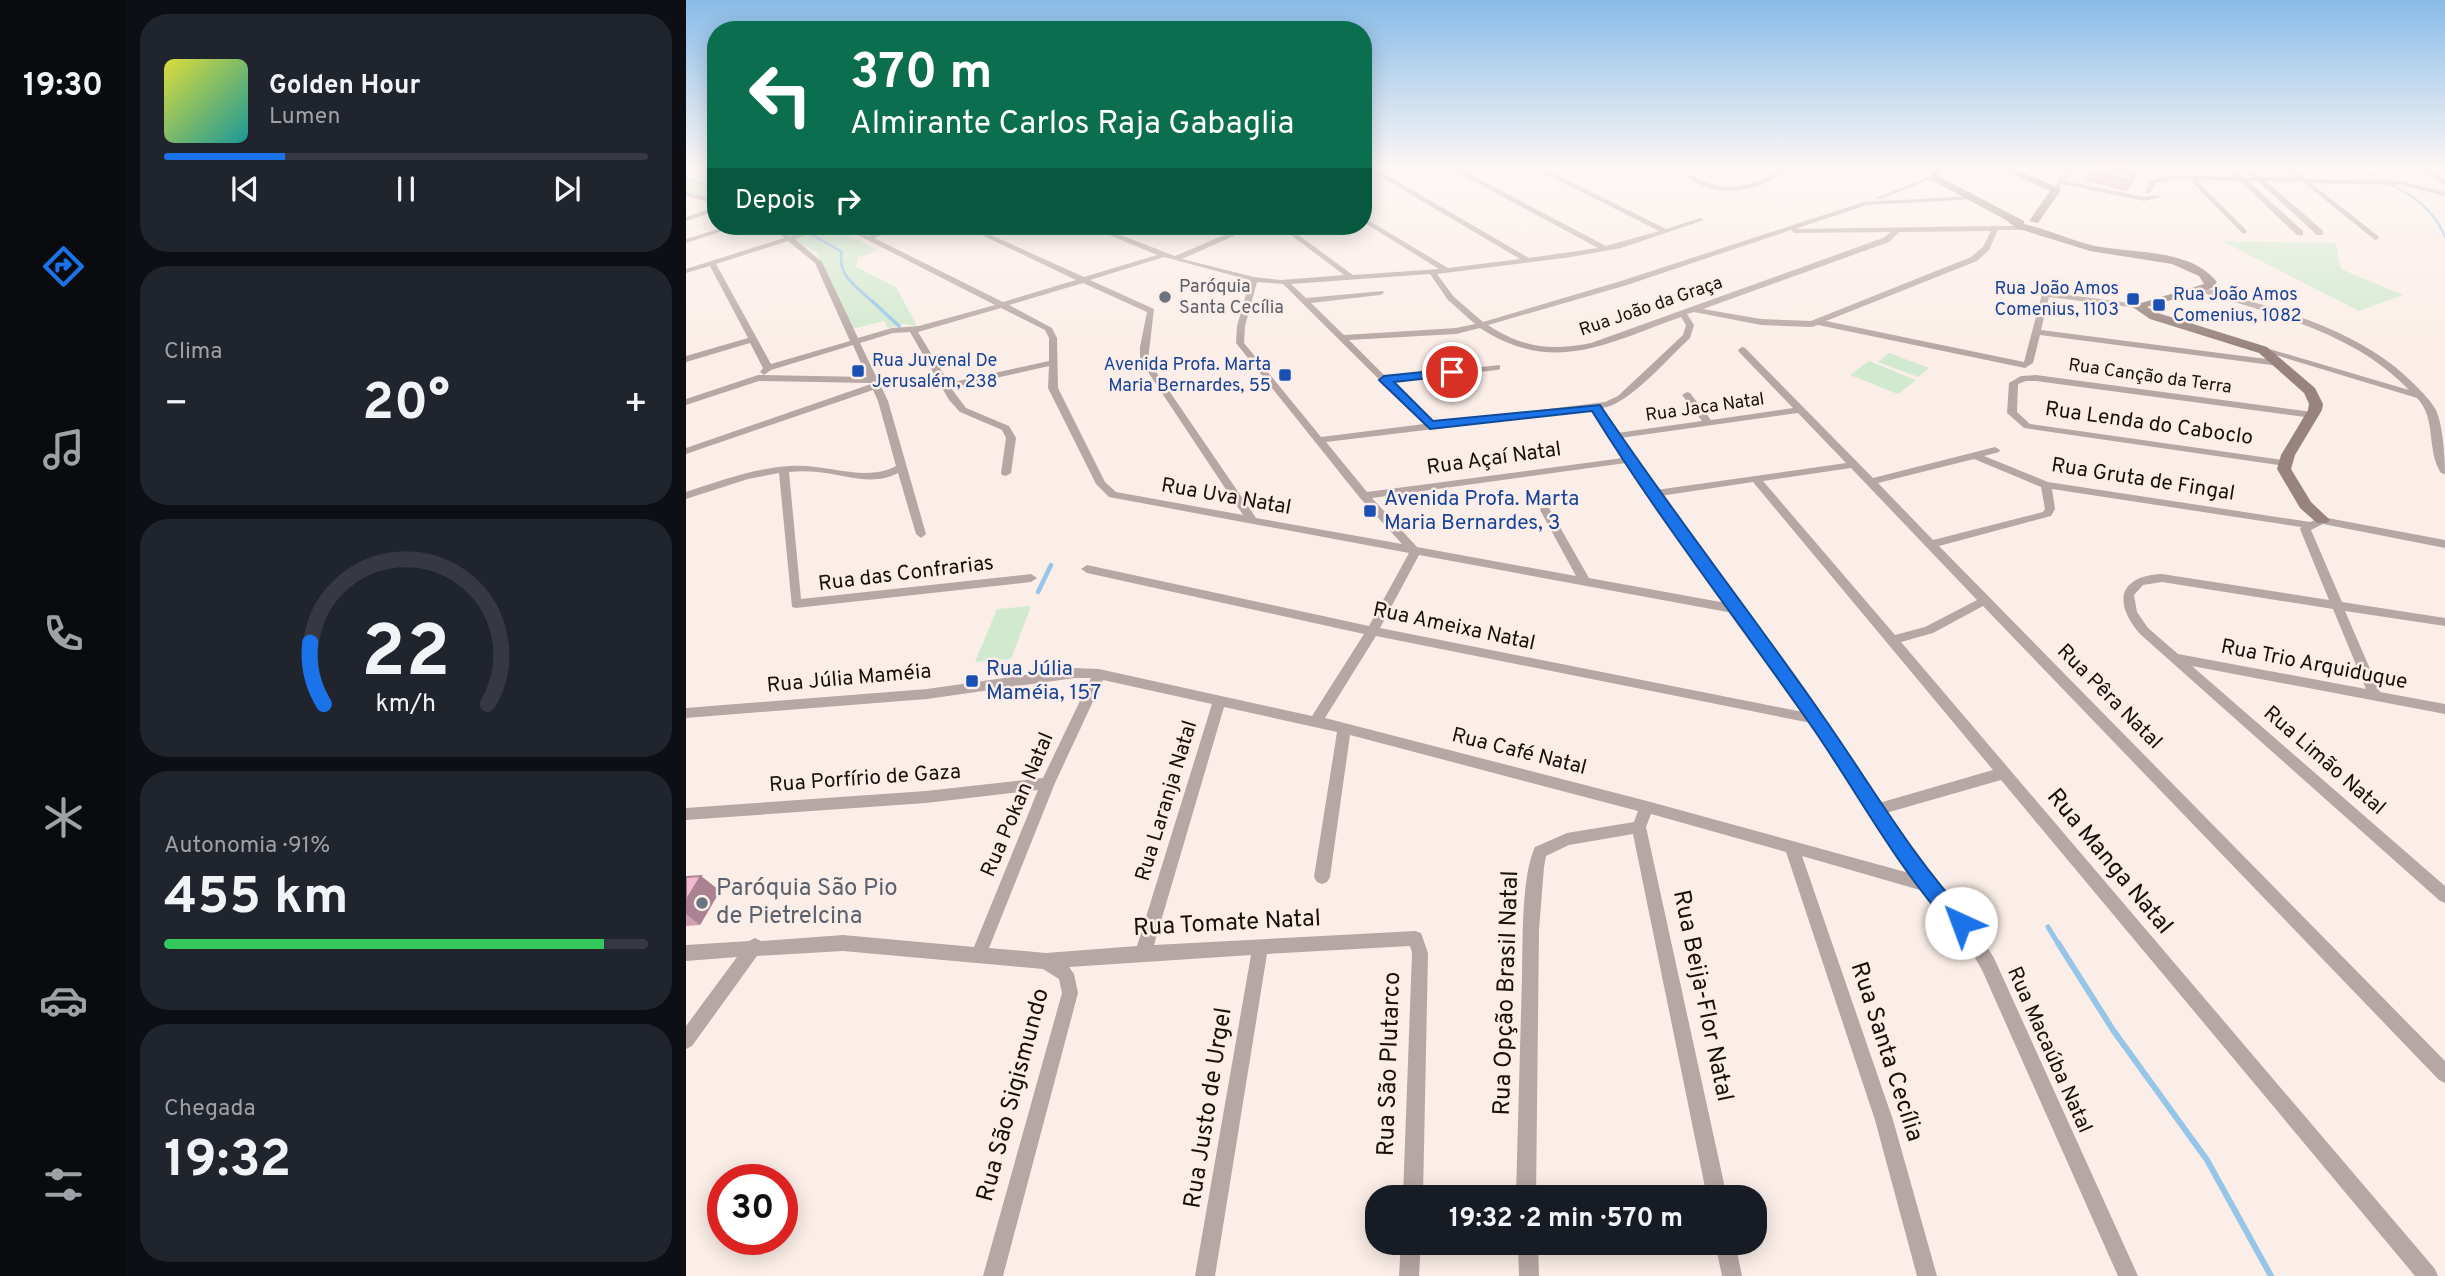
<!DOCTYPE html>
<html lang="pt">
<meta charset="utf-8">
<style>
:root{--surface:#171b24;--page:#20242c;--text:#f1f3f6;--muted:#9ea1a6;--line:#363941;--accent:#1a73e8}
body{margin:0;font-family:Overpass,sans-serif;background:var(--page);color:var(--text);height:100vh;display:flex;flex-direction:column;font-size:26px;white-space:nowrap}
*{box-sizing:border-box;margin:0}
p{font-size:23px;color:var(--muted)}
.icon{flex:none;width:38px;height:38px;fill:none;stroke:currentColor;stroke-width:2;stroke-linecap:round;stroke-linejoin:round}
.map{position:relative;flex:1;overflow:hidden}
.details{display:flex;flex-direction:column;gap:14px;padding:14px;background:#0d0f14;width:560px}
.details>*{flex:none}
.top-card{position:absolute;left:21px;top:21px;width:665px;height:214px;border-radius:28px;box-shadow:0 4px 18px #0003;background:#0b6e4f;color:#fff;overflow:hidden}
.speed{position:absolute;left:21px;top:1164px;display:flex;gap:14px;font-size:35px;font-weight:700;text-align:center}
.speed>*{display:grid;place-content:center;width:91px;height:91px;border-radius:50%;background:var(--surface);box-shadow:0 4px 18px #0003;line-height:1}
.speed .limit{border:10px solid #d22;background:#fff;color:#111}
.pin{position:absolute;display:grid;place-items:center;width:60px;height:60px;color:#fff;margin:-30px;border:4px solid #fff;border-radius:50%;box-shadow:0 2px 7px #0007}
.me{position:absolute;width:77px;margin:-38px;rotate:317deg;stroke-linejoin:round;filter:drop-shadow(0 0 5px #0008)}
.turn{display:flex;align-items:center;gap:24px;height:147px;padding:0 28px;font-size:32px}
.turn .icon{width:91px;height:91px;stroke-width:2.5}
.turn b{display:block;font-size:49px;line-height:60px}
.then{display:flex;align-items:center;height:66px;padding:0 28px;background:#0003;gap:14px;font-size:26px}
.big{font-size:52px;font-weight:700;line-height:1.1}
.details .card{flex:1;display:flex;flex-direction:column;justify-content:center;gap:10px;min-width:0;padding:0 24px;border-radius:28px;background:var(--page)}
.details .dial{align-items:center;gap:0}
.dial svg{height:182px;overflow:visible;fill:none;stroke:var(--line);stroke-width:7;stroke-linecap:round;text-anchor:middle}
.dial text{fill:var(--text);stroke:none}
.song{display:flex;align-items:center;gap:21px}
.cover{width:84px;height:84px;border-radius:10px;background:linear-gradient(135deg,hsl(60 70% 55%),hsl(180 70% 35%))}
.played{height:7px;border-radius:4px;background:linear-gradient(90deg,var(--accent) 25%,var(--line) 25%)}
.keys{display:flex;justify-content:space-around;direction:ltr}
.heat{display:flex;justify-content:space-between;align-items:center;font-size:38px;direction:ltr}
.charge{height:10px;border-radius:5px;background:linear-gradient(90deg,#34c759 91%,var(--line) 0)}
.trip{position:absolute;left:679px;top:1185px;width:402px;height:70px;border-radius:28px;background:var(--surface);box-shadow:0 4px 18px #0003;font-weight:700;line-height:70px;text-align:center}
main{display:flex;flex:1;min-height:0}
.tab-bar{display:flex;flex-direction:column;width:126px;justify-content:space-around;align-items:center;background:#090b0e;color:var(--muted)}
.tab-bar .icon{width:49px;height:49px}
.tab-bar .active{color:var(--accent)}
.tab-bar b{font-size:32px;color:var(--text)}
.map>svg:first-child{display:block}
.green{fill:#d1e9ce}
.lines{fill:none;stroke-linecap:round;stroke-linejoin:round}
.stream-far4{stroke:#95c6e8;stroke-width:2.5}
.stream-far3{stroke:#95c6e8;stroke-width:3.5}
.stream-far2{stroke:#95c6e8;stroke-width:4.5}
.stream-far1{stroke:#95c6e8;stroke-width:5}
.stream{stroke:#95c6e8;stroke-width:6}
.street{fill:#b6a7a4;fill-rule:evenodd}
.secondary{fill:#998380;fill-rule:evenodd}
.wall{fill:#d1a0b2}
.shaded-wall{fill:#aa8291}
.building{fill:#f3bacf;stroke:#aa8291;stroke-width:2}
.route{fill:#1a73e8;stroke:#114b97;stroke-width:2}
.worship-dot{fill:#6b7280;stroke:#fbeee8;stroke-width:2.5}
.transit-dot{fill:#1a4fb4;stroke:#fbeee8;stroke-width:2.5}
.labels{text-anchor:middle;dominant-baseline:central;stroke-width:5;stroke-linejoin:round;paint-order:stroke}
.far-worship-label{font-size:18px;fill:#5b616d;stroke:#fbeee8;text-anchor:start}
.far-transit-label{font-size:18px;fill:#164399;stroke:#fbeee8;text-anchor:end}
.far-street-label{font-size:18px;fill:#1b110c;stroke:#fbeee8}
.street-label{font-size:21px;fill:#1b110c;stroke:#fbeee8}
.transit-label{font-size:21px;fill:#164399;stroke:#fbeee8;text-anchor:start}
.near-street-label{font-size:24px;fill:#1b110c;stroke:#fbeee8}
.near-worship-label{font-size:24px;fill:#5b616d;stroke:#fbeee8;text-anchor:start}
</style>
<main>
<nav class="tab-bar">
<b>19:30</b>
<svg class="icon active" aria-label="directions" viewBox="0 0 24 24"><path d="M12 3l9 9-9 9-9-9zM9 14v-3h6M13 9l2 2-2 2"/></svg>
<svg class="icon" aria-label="music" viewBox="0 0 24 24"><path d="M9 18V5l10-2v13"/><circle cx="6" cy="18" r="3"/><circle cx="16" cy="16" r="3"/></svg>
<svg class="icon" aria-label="phone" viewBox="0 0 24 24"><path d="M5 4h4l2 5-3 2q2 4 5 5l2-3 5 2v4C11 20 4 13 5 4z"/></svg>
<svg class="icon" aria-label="climate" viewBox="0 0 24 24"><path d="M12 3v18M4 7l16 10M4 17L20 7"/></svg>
<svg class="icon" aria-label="car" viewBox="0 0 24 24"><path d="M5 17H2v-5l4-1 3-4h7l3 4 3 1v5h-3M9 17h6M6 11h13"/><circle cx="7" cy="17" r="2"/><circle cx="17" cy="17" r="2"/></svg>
<svg class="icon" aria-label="filters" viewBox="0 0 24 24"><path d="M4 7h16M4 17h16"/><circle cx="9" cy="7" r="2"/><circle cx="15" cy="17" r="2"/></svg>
</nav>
<section class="details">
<div class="card">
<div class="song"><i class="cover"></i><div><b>Golden Hour</b><p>Lumen</p></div></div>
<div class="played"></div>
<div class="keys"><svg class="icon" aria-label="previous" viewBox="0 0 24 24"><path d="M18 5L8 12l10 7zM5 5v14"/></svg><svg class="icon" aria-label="pause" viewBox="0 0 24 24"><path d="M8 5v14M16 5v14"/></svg><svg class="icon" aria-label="next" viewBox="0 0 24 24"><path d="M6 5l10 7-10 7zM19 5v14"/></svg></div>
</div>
<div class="card"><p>Clima</p>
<div class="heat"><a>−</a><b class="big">20°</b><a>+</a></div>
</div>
<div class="card dial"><svg viewBox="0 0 100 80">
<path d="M14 69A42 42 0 1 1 86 69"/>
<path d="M14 69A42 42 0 0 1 8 42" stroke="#1a73e8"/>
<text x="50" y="56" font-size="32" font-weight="700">22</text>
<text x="50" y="72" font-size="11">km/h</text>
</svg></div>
<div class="card"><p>Autonomia · 91%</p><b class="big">455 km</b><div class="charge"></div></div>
<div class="card"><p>Chegada</p><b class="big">19:32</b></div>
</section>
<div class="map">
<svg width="1759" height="1276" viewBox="0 0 1759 1276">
<rect width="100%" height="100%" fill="#fbeee8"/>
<!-- green -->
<g class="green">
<path d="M0 176 14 182 30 177V201L0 193Z"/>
<path d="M145 227 192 250 172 258 170 267 210 287 231 326 217 324 202 328 198 321 166 329 130 252 108 239Z"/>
<path d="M1536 241 1650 243 1655 269 1717 295 1673 311Z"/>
<path d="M1203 353 1243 368 1232 377 1192 362Z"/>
<path d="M1183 361 1230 380 1212 394 1164 375Z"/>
<path d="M345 606 325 659 289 662 311 609Z"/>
</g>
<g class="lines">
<!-- stream-far4 -->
<g class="stream-far4">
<path d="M1673 168C1707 186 1744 198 1759 237"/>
<path d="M0 179 30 188"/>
<path d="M107 226 118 231"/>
<path d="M121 232 156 252C150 275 172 288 188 303"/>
</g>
<!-- stream-far3 -->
<path class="stream-far3" d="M186 301 213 326"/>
<!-- stream-far2 -->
<path class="stream-far2" d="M352 592 365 565"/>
<!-- stream-far1 -->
<path class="stream-far1" d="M1362 927 1373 945"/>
<!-- stream -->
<path class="stream" d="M1372 943 1427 1030 1521 1160 1585 1276"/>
<!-- street -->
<g class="street">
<path d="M680 168H688L843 258 912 248 763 168H772L920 246 973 231 848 168H857L980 229 1014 218 1018 220 935 248 885 257 751 274 768 297 797 322 935 281 1178 202 1288 196 1290 197V199L1181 205 1109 229 1310 226H1335L1339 228 1335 230H1312L1303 250 1291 261 1140 321 1338 362 1356 294 1360 292 1451 304 1455 306 1451 308 1363 297 1355 330 1596 361V365L1593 366 1354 335 1347 363 1339 368 1132 325 1126 327 1075 325 1008 312 1001 314 1008 325 1004 338C983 357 943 405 916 408L931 433 1016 421 996 395 1001 392 1004 393 1025 420 1107 408 1053 352 1052 350 1056 347 1059 348 1187 478 1309 447 1314 450 1313 452 1298 456 1362 482 1624 522 1636 517 1759 540V548L1637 524 1625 530 1656 602 1759 618V626L1659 611 1694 692 1759 704V714L1506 666 1759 886V903L1754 901 1454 634C1427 603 1432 576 1476 574L1643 600 1614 529 1615 527 1366 489 1369 509 1365 516 1253 546 1759 1061V1083L1753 1080 1297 606 1247 633 1215 642 1749 1269 1752 1276H1729L1315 780 1200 813 1244 879 1293 934 1308 958 1452 1276H1432L1296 970 1281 944 1234 890 1116 856 1207 1120 1251 1276H1231L1189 1120 1100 852 965 814 960 827 1041 1197H1021L947 834 883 845 860 856 858 867 853 930 850 1197H830C832 1123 834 1049 836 976 837 942 835 877 849 847L881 833 948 822 952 811 664 735 644 877 641 882 636 884 631 882 628 877 651 732 538 707 468 945 729 931 735 933 742 953 737 1197H717L726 953 724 946 581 954 529 1276H509L565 955 383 967 388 974 392 993 317 1276H297L376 993 373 979 357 969 157 951 71 956 6 1046 0 1049V1026L51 957 0 961V945L63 941 69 938 75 941 157 935 288 947 352 790 240 803 0 820V808L240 791 357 778 405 678H389L241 699 0 718V708L241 689 389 668 413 669 626 716 678 634 401 573 395 569 401 565 683 626 723 553 423 497 410 484 362 388 363 366 265 388 280 408 323 426 330 438 325 473 320 476 316 475 315 473 320 438 316 430 274 412 263 400 224 332 207 333 174 343 202 401 240 534 235 538 230 534 212 473C186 487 158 474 131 472 122 471 113 471 103 472L115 599 345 574 351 578 345 582 110 608 106 607 93 473 62 479 0 499V492C34 481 69 468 104 466 140 463 179 483 210 466L192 401 187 390 0 454V448L185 384 184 383 73 381 0 405V399L72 375 181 377 167 345 85 370 78 375 74 372 77 368 64 343 0 362V356L62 338 24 266 0 273V269L98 238 85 226H92L104 236 136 226H146L109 239 136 262 172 338 206 328 233 326 309 305 154 226H162L182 236 210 226H219L188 238 317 302 390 280 277 226H285L398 277 471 255 402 226H411L489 256 543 233 527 226H536L550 231 561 226H570L496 259 568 277 595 280 658 275 593 226H600L667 275 753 269 677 222V217L762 268 834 259ZM1105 230 1108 233 1205 232 1197 238 905 343C865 351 837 348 802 325L941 285ZM1305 231 1297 247 1285 257 1125 321 1075 319 1017 309 1203 242 1213 232ZM102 241 129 263 164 341 85 364 30 264ZM478 257 564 280 551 326 550 343 674 498 716 544 570 518 462 360 468 309 404 280ZM744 274 762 300 789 324 770 328 658 335 625 303 694 295 698 293 697 291 620 298 605 284ZM571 282 597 284 738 424 635 437 558 343 559 326ZM397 283 461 312 454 347V360L557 515 430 492 419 482 372 388 371 338 366 328 323 305ZM315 308 359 330 363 338V361L263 383 232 332ZM995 317 1000 325 997 335 932 396 919 402 748 423 705 382 811 370 814 369V365L700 377 663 340 770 334 794 328C868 376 921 343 995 317ZM907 410 937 458 681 492 640 442ZM1112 413 1160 463 970 490 934 438ZM1288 459 1355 487 1359 509 1357 512 1247 540 1192 483ZM940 463 1040 603 903 578 863 508H855L854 510 890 576 731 547 686 498ZM1165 468 1291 600 1239 627 1209 635 1077 481ZM1067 482 1307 770 1193 803 1130 708 1059 612 1058 607 1055 606 974 496ZM733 555 1047 613 1117 712 694 628ZM1476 582 1647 609 1680 689 1492 654 1462 628 1451 612 1448 595 1457 585ZM690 636 1125 723 1223 873 961 801 639 718ZM417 680 526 704 451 946 360 953 303 948 369 783Z"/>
<path d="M1095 168H1103C1074 193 1029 201 999 175L1004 174C1034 194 1067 189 1095 168Z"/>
<path d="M1380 168H1387L1379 181 1458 197 1472 195 1475 197 1458 201 1376 184 1372 190H1368L1371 182Z"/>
<path d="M1541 168H1548L1557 177H1567L1558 168H1565L1575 177 1612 178 1600 168H1607L1620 179 1715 181 1759 192V196L1715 185 1625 183 1692 236 1693 238 1689 240 1617 182 1580 181 1637 231V235H1631L1572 181H1562L1617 231V235H1611L1554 181 1510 180 1560 230 1561 232 1557 234 1503 179H1488L1469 183 1464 194 1459 193 1464 181 1488 175 1550 177Z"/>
<path d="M1739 168 1742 169 1759 180V185L1738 171Z"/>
<path d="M1245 176 1250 177 1195 199 1190 198Z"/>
<path d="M0 192 30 200V204L0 196Z"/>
<path d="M30 207V211L0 221V217Z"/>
<path d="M42 226H53L0 243V239Z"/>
<path d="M1510 287H1516C1590 309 1674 328 1729 385 1737 393 1745 401 1750 410 1757 426 1759 457 1759 474L1755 473C1740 450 1751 419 1731 398L1573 350 1580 348 1723 390C1668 332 1584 313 1510 291Z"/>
<path d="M1350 375 1627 412 1632 415 1627 418 1350 381H1340L1332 384 1331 412 1344 424 1603 461 1604 463 1599 466 1338 428 1321 413 1323 383 1335 376Z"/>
<path d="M715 1242H735L733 1276H713Z"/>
<path d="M832 1242H852L853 1276H833Z"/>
<path d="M1029 1242H1049L1056 1276H1036Z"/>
</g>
<!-- secondary -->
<g class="secondary">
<path d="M1249 168H1258L1252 176 1338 221V224C1360 229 1380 238 1401 244 1442 255 1502 246 1531 282L1526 288 1461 307 1472 313 1581 347 1629 388 1637 404 1636 410 1609 455 1605 469 1625 502 1644 520 1641 523H1631L1614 508 1591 469 1595 455 1622 410 1623 404 1618 393 1573 353 1464 319 1445 306 1518 284 1513 276 1486 264 1404 251 1330 228 1320 220 1244 179Z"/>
<path d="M1314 168H1327L1373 188 1375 190 1352 223 1343 221 1364 191Z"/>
</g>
</g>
<!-- wall -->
<g class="wall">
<path d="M1403 171 1450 176 1441 191 1399 181Z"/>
<path d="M15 876 34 891 14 925 0 926V877Z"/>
</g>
<!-- shaded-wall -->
<path class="shaded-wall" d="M15 876 34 891 14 925 0 914V901Z"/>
<!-- building -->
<g class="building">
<path d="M1404 168H1452L1445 181 1403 171Z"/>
<path d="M15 876 0 901V877Z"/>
</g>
<!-- sky -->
<linearGradient id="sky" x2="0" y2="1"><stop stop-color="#87bbe8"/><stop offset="0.48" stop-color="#fdf7f5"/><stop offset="1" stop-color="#fdf7f5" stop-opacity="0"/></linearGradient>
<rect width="1759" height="347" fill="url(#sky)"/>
<!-- route -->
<path class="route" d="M766 369 772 372 770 375 708 382 747 421 914 405C985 511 1064 611 1136 715 1184 783 1225 856 1282 917L1285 923 1282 930 1275 933 1268 930C1210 867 1171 791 1122 721 1050 618 972 518 906 411L744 429 693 380 698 376Z"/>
<!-- markers -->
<g class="worship-dot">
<circle cx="479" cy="297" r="7"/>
<circle cx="16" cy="903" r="7"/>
</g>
<g class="transit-dot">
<rect x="1440" y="292" width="14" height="14" rx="3.5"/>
<rect x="1466" y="298" width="14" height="14" rx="3.5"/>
<rect x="165" y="364" width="14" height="14" rx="3.5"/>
<rect x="592" y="368" width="14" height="14" rx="3.5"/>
<rect x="677" y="504" width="14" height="14" rx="3.5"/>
<rect x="279" y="674" width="14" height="14" rx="3.5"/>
</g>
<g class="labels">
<!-- far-worship labels -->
<g class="far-worship-label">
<text x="493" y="287">Paróquia<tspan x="493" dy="21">Santa Cecília</tspan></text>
</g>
<!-- far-transit labels -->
<g class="far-transit-label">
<text x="1433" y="289">Rua João Amos<tspan x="1433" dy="21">Comenius, 1103</tspan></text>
<text x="1487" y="295" text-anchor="start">Rua João Amos<tspan x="1487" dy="21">Comenius, 1082</tspan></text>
<text x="186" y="361" text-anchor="start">Rua Juvenal De<tspan x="186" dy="21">Jerusalém, 238</tspan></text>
<text x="585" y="365">Avenida Profa. Marta<tspan x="585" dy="21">Maria Bernardes, 55</tspan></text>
</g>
<!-- far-street labels -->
<g class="far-street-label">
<text transform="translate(965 307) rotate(-19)">Rua João da Graça</text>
<text transform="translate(1464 377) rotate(8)">Rua Canção da Terra</text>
<text transform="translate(1019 408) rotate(-8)">Rua Jaca Natal</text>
</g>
<!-- street labels -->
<g class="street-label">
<text transform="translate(1463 424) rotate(8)">Rua Lenda do Caboclo</text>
<text transform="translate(808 459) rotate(-8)">Rua Açaí Natal</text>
<text transform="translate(1457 480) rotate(9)">Rua Gruta de Fingal</text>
<text transform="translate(540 497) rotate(10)">Rua Uva Natal</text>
<text transform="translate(220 574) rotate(-7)">Rua das Confrarias</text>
<text transform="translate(768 627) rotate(12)">Rua Ameixa Natal</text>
<text transform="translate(1628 665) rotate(11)">Rua Trio Arquiduque</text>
<text transform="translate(163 679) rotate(-5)">Rua Júlia Maméia</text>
<text transform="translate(1423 697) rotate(45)">Rua Pêra Natal</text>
<text transform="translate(833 752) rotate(14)">Rua Café Natal</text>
<text transform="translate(1638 761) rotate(41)">Rua Limão Natal</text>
<text transform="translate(179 779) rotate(-4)">Rua Porfírio de Gaza</text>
<text transform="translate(481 801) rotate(-73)">Rua Laranja Natal</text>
<text transform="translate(332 805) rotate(-67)">Rua Pokan Natal</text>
<text transform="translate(1363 1050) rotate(66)">Rua Macaúba Natal</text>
</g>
<!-- transit labels -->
<g class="transit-label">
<text x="698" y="499">Avenida Profa. Marta<tspan x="698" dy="24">Maria Bernardes, 3</tspan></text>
<text x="300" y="669">Rua Júlia<tspan x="300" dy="24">Maméia, 157</tspan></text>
</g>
<!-- near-street labels -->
<g class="near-street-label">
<text transform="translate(1423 862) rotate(50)">Rua Manga Natal</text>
<text transform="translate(541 924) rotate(-3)">Rua Tomate Natal</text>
<text transform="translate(821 993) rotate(-88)">Rua Opção Brasil Natal</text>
<text transform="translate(1016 996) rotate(78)">Rua Beija-Flor Natal</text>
<text transform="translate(1200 1052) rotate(72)">Rua Santa Cecília</text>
<text transform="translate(704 1064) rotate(-88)">Rua São Plutarco</text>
<text transform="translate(328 1095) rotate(-75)">Rua São Sigismundo</text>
<text transform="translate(523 1108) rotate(-81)">Rua Justo de Urgel</text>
</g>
<!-- near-worship labels -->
<g class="near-worship-label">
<text x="30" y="889">Paróquia São Pio<tspan x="30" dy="28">de Pietrelcina</tspan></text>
</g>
</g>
</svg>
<div class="speed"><div class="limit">30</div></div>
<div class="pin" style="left:766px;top:372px;background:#d93025"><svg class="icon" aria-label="arrive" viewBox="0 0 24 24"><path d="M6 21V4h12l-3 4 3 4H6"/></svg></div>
<svg class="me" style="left:1275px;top:923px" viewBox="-20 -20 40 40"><circle r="19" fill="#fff"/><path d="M0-13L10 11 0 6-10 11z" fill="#1a73e8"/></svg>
<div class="trip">19:32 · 2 min · 570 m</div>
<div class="top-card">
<div class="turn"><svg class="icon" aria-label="left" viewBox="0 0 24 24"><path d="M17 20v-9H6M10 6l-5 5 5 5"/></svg><div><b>370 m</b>Almirante Carlos Raja Gabaglia</div></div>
<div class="then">Depois<svg class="icon" aria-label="right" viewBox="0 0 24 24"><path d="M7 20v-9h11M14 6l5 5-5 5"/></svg></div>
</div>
</div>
</main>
